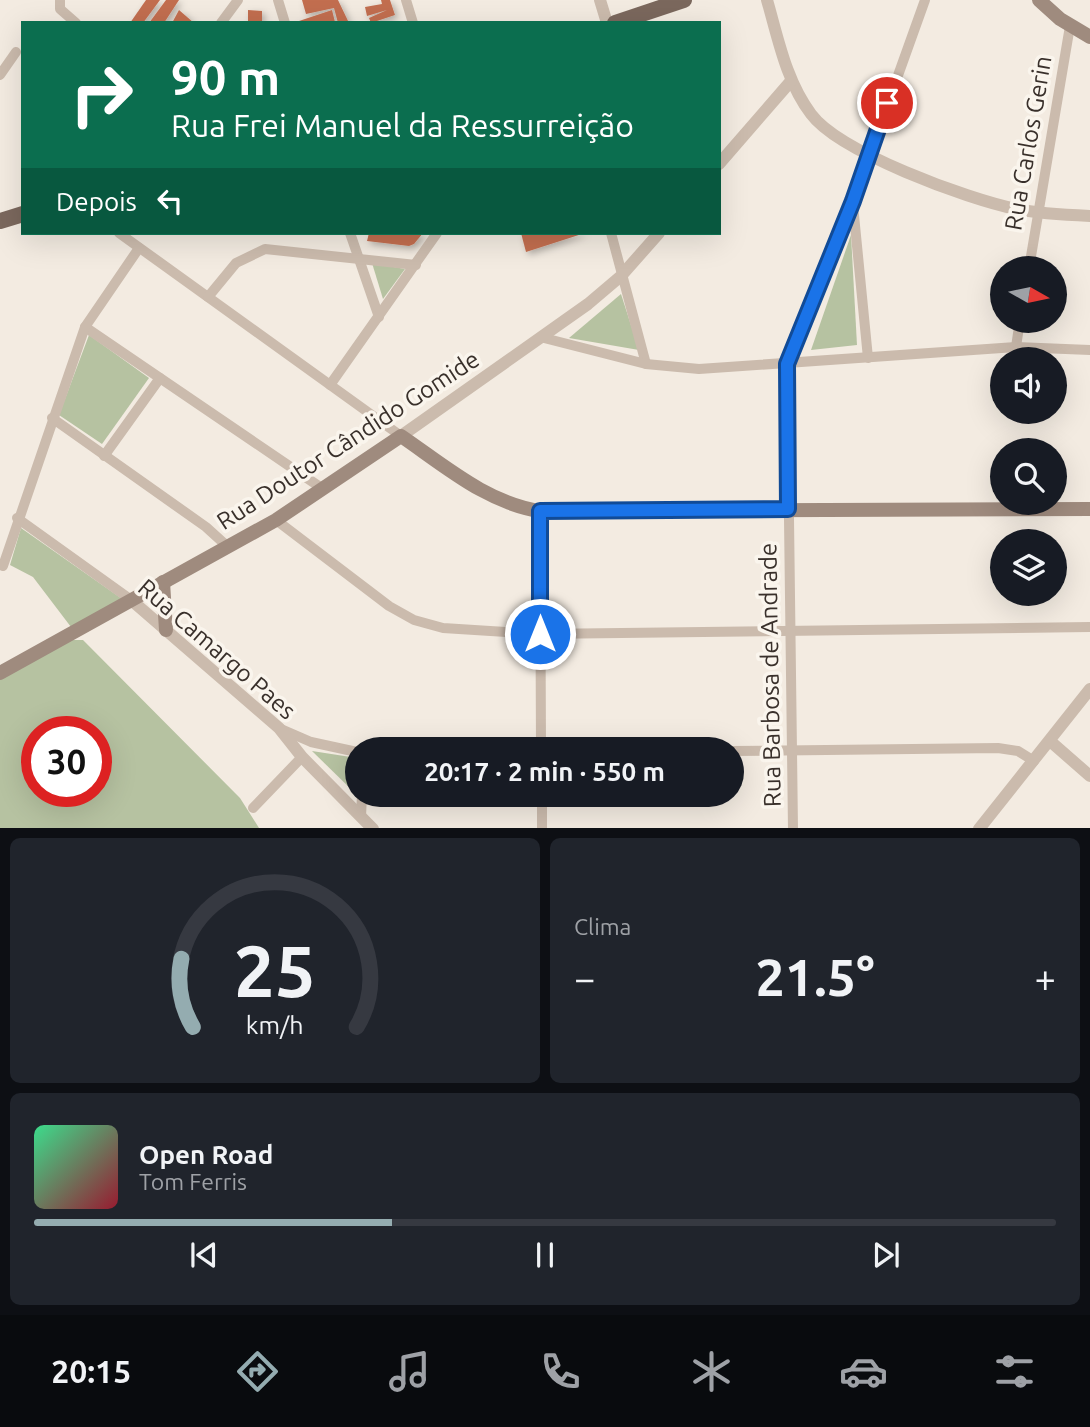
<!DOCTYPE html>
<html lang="pt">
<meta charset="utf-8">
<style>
:root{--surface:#171b24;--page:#20242c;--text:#f1f3f6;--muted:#9ea1a6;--line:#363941;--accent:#94acb0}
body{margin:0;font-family:Ubuntu,sans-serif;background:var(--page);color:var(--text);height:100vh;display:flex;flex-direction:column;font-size:26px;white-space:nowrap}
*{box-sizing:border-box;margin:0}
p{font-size:23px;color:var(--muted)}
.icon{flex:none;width:38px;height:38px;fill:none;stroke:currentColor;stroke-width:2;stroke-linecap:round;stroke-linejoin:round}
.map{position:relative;height:828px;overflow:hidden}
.details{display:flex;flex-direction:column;gap:10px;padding:10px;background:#0d0f14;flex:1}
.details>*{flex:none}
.top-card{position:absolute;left:21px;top:21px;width:700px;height:214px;border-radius:0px;box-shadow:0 7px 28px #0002;background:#0b6e4f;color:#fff;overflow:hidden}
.needle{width:46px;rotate:99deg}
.buttons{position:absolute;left:990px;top:256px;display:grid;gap:14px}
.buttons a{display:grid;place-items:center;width:77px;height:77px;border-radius:50%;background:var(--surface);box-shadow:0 7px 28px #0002;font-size:35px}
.speed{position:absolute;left:21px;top:716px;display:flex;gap:14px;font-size:35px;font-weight:700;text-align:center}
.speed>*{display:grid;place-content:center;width:91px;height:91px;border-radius:50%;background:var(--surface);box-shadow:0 7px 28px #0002;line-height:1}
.speed .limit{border:10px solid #d22;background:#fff;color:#111}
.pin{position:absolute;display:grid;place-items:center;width:60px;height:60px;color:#fff;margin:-30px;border:4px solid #fff;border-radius:50%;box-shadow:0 2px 7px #0007}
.me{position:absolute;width:77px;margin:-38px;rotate:0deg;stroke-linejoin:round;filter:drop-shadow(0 0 5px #0008)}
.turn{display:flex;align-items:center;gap:24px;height:147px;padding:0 35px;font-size:32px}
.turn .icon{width:91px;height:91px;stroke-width:2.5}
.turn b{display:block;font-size:49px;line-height:60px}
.then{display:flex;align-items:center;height:66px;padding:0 35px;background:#0003;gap:14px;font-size:26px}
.big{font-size:52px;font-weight:700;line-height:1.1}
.details .card{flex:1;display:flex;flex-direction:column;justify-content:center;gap:10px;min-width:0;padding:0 24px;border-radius:10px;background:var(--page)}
.details .dial{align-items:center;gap:0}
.dial svg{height:182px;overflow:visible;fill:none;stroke:var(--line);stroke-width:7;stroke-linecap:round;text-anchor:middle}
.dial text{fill:var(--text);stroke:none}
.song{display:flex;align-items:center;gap:21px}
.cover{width:84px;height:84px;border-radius:10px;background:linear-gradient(135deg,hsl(150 70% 55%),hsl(350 70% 35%))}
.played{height:7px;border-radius:4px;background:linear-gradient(90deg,var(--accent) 35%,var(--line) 35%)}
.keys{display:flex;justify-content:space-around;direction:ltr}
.heat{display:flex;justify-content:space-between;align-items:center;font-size:38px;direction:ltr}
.details .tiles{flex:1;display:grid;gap:10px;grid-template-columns:1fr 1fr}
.card:last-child{grid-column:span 2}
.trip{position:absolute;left:345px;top:737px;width:399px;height:70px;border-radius:35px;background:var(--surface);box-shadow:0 7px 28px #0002;font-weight:700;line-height:70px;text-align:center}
.dock{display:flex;height:112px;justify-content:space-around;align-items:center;background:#090b0e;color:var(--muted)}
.dock .icon{width:49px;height:49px}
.dock .current{color:var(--accent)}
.dock b{font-size:32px;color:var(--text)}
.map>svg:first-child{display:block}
.green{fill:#b6c2a1;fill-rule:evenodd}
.building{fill:#c26e50;filter:url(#shadow)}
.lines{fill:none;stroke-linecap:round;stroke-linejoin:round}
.minor{stroke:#cbbbad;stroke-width:10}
.tertiary{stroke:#cbbbad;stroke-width:12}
.secondary{stroke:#9f8b7e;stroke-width:14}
.primary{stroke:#7b685d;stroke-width:16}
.route-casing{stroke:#114b97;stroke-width:18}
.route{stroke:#1a73e8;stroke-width:12}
.labels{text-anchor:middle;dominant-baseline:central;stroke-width:7;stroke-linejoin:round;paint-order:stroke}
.street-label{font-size:24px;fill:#39302b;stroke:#faf5ed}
</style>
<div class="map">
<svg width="1090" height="829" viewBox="0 0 1090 829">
<defs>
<filter id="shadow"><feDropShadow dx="3" dy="3" stdDeviation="3.5" flood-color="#0004"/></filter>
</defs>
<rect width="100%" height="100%" fill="#f3ebe1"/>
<!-- green -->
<g class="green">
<path d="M851 235 857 345 811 350Z"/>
<path d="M372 263 405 269 383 299Z"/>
<path d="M621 294 639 350 569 338Z"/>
<path d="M89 335 149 378 102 444 59 415Z"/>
<path d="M21 528 125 601 71 627 33 577 10 565Z"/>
<path d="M63 640H83L240 798 259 828H0V675ZM37 732H96V791H37Z"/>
<path d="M312 751 357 758 356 794Z"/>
</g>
<!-- building -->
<g class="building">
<path d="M146 0H160L143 23H130Z"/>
<path d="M166 0H179L164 23H149Z"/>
<path d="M302 0H338L349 23H338L334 8 306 14Z"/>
<path d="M381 0H390L395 15 371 23 369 18 387 10 367 16 365 7 382 4Z"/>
<path d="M179 10 194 23H172Z"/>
<path d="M248 10 262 11V22L248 21Z"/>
<path d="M332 10 335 22 296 23V22Z"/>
<path d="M369 233H423L414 244 409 246 367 241Z"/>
<path d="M521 233H585L526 252Z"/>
</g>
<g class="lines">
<!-- minor -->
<g class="minor">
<path d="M60 0V9L76 23"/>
<path d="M278 0 285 23"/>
<path d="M406 0 413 23"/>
<path d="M221 23 238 0"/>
<path d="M0 75 16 52"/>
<path d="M853 205 868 358"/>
<path d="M119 233 401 436"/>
<path d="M350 233 379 317"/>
<path d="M611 233 646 364"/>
<path d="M1029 268 1070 26"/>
<path d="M208 297 236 263 265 249 416 265"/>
<path d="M85 327 323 489"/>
<path d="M544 338 646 364 699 369 1016 347 1090 350"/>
<path d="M1016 347 1020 320"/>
<path d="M330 385 437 233"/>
<path d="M52 418 206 527 228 547"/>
<path d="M104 456 160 378"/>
<path d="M540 511 541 749"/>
<path d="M17 518 130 599"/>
<path d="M276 520 389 606 414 620 443 628 540 634 1090 627"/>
<path d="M3 566 85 327 139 248"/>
<path d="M281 729 311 742 357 752"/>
<path d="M732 751 998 748 1018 751 1034 761"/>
<path d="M542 794V829"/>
<path d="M253 808 302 757"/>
<path d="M361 817 362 794"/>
<path d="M793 829 787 364 853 201 925 0"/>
</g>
<!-- tertiary -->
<g class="tertiary">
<path d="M600 0 607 23"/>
<path d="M767 0C778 38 786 81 811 114 839 152 967 199 1016 209 1040 214 1065 215 1090 216"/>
<path d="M719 164 791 81"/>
<path d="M401 436 588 304 621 276 659 233"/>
<path d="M130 599 279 728 302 757 373 829"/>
<path d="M1050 741 1090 776"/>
<path d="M979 829 1090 689"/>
</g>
<!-- secondary -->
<g class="secondary">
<path d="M1039 0 1060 19 1090 37"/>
<path d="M163 582 166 630"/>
<path d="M0 673 276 520 401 436C445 466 487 503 540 511L1090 509"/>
</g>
<!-- primary -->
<g class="primary">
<path d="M615 23 684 0"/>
<path d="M0 221 23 214"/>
</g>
</g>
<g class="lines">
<!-- route casing -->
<g class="route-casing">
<path id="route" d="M540 634V511L788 509 787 364 853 201 887 103"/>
</g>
<!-- route -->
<use href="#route" class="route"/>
</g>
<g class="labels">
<!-- street labels -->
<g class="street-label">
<text transform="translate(1028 143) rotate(-80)">Rua Carlos Gerin</text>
<text transform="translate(348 440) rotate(-33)">Rua Doutor Cândido Gomide</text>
<text transform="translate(217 649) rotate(41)">Rua Camargo Paes</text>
<text transform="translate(770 675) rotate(-91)">Rua Barbosa de Andrade</text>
</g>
</g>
</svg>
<div class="buttons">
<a><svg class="needle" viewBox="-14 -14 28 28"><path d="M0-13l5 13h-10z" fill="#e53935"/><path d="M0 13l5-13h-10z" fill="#9ea1a6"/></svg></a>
<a><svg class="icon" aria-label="sound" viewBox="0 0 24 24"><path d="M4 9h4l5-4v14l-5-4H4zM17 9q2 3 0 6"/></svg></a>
<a><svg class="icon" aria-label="search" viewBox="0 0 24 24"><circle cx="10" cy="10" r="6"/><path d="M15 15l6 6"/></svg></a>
<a><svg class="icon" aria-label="layers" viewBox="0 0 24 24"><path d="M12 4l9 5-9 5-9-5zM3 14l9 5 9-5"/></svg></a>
</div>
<div class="speed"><div class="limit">30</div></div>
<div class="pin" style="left:887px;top:103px;background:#d93025"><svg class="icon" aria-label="arrive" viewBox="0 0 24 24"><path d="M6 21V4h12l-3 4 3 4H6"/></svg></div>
<svg class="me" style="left:540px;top:634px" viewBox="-20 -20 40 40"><circle r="17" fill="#1a73e8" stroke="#fff" stroke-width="3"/><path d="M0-11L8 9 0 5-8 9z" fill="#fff"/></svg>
<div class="trip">20:17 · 2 min · 550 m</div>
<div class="top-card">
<div class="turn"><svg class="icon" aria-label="right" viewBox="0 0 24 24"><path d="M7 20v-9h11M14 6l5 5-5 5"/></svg><div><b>90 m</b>Rua Frei Manuel da Ressurreição</div></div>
<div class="then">Depois<svg class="icon" aria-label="left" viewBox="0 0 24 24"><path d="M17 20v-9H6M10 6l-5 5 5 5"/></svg></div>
</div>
</div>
<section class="details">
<div class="tiles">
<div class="card dial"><svg viewBox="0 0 100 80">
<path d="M14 69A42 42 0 1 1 86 69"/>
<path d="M14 69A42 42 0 0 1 9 39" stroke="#94acb0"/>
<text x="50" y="56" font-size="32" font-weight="700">25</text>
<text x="50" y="72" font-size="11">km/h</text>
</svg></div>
<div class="card"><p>Clima</p>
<div class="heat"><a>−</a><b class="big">21.5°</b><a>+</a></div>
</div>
<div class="card">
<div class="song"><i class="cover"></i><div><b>Open Road</b><p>Tom Ferris</p></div></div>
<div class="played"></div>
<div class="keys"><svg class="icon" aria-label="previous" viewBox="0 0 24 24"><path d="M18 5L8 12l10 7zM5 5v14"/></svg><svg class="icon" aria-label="pause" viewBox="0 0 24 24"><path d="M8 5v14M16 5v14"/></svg><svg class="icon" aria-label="next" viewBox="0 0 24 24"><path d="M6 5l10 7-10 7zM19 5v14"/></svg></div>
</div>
</div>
</section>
<nav class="dock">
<b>20:15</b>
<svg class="icon current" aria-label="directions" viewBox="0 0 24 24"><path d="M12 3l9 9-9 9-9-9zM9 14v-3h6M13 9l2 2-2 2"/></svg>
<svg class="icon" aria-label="music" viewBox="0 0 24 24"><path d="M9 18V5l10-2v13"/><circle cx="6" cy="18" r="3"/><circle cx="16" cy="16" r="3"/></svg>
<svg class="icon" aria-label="phone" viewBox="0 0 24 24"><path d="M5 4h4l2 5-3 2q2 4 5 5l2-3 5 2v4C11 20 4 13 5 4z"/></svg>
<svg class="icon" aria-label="climate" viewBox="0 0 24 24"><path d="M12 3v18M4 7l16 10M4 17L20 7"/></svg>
<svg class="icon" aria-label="car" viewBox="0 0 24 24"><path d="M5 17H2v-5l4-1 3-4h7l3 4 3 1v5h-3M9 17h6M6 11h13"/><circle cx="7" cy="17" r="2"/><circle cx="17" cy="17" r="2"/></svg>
<svg class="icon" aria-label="filters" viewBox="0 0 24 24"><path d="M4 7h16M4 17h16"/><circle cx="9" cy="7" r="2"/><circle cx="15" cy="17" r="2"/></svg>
</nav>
